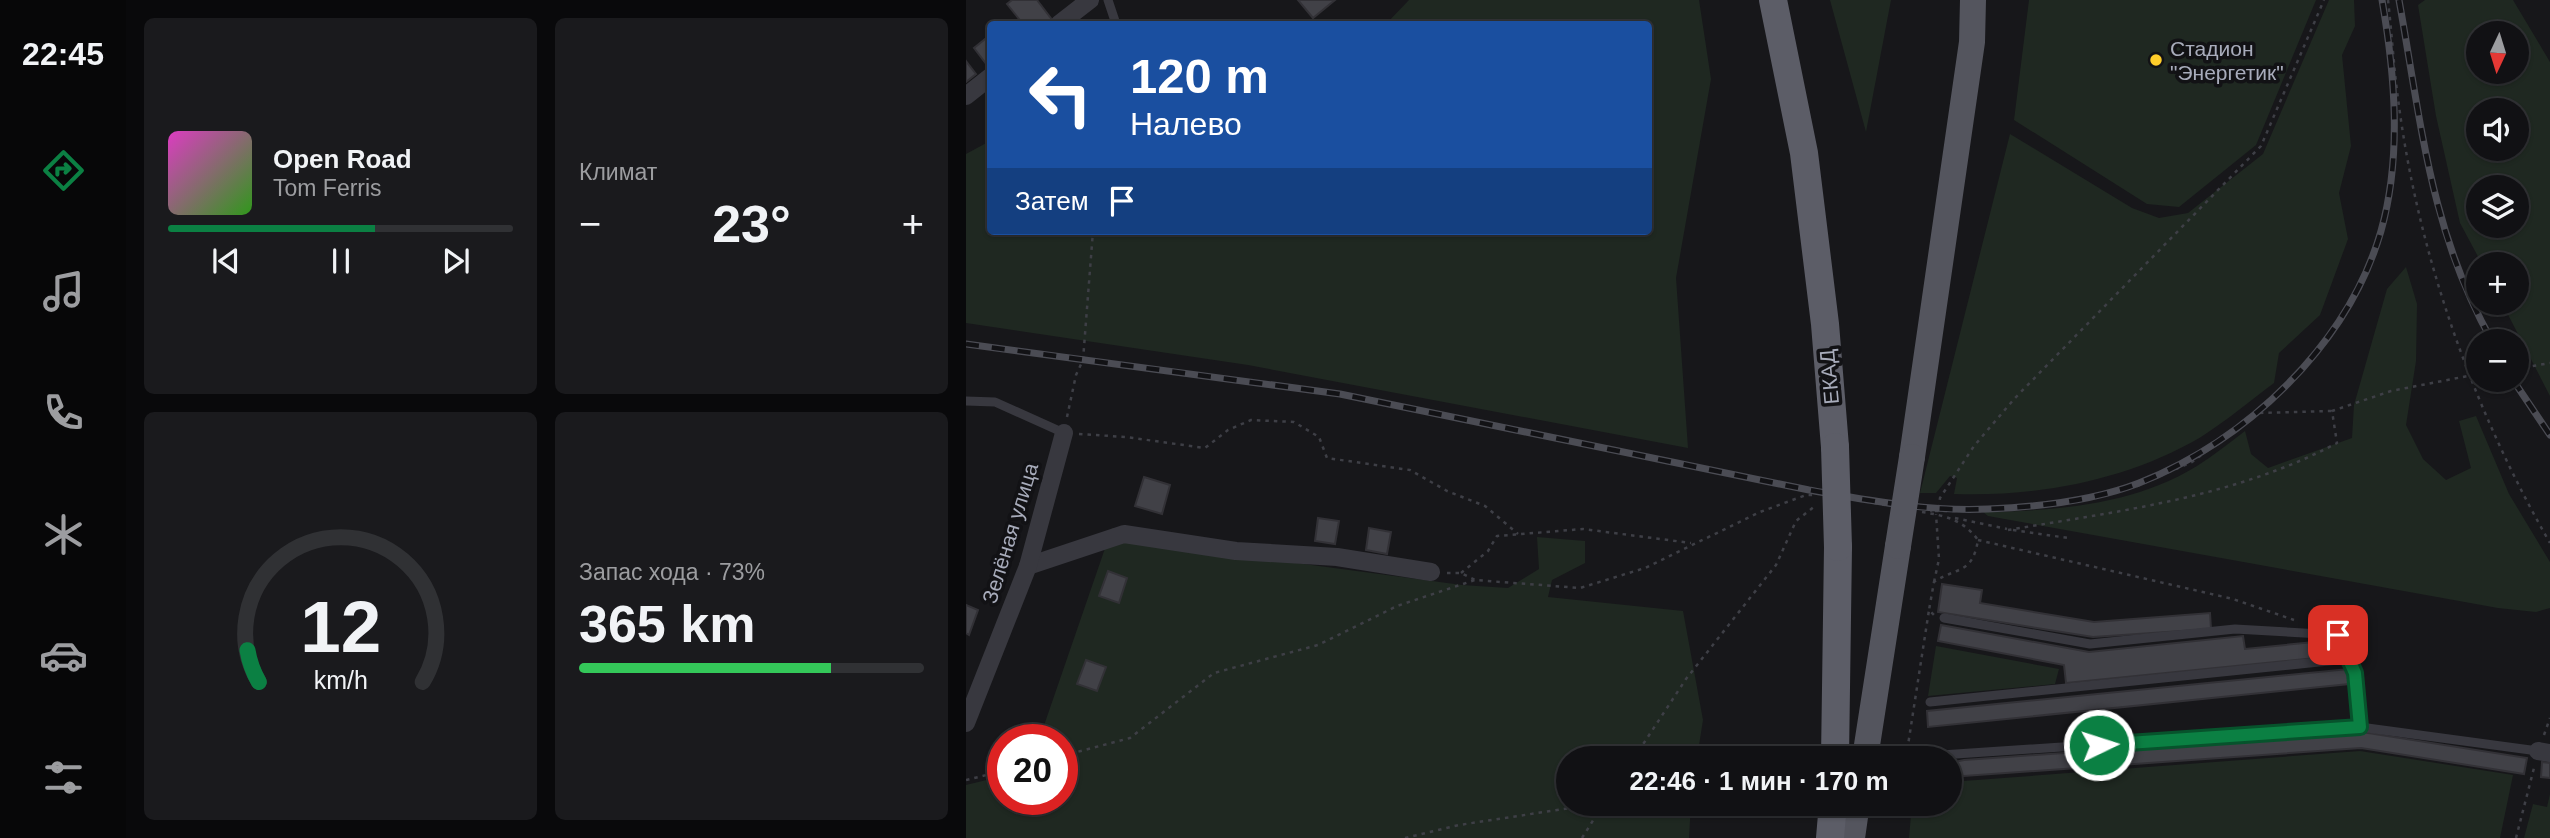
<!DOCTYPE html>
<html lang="ru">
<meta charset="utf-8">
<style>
:root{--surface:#111114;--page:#1a1a1d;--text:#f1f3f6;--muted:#9c9da0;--line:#303134;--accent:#0b8043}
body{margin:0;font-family:Helvetica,sans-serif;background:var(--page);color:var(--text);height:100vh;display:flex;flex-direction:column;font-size:26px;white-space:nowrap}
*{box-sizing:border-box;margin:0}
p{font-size:23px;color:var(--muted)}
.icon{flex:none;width:38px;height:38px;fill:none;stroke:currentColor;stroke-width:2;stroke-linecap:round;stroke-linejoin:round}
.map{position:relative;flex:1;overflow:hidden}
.drawer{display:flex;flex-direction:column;gap:18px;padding:18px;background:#09090b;width:840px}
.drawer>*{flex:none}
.banner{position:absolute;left:21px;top:21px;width:665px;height:214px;border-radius:7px;box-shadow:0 2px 5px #0004,0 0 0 2px var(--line);background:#1a4fa0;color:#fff;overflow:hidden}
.needle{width:46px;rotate:184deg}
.buttons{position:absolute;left:1500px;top:21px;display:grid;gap:14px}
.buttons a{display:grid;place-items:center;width:63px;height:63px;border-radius:50%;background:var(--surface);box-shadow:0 2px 5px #0004,0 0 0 2px var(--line);font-size:35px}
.speed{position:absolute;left:21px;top:724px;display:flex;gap:14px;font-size:35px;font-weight:700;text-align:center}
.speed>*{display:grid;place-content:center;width:91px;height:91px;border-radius:50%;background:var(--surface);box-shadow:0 2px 5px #0004,0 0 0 2px var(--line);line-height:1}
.speed .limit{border:10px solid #d22;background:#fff;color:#111}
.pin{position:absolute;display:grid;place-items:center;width:60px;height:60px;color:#fff;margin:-30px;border-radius:14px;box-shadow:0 4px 10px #0006}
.me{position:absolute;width:77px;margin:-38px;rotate:86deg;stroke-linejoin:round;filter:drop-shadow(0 0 5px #0008)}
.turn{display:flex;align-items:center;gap:24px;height:147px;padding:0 28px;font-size:32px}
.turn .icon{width:91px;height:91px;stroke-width:2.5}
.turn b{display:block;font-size:49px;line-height:60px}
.then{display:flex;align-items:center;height:66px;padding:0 28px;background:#0003;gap:14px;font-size:26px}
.big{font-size:52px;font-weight:700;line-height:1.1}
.drawer .card{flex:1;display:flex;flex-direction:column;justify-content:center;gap:10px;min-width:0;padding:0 24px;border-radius:10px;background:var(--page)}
.drawer .dial{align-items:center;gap:0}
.dial svg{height:182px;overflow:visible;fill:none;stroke:var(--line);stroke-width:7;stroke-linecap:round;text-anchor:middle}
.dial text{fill:var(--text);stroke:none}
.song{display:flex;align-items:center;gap:21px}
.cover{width:84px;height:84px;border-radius:10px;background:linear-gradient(135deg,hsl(310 70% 55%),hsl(110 70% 35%))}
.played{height:7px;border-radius:4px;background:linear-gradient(90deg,var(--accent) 60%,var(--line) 60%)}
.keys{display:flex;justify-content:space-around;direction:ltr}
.heat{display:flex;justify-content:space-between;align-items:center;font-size:38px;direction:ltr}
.charge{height:10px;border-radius:5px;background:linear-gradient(90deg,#34c759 73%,var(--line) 0)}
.drawer .tiles{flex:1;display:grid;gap:18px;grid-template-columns:repeat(2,1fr)}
.trip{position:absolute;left:590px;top:746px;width:406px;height:70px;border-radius:35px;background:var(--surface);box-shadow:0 2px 5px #0004,0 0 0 2px var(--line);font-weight:700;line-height:70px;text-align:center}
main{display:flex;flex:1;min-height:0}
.tab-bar{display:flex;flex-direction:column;width:126px;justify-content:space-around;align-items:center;background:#070708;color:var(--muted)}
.tab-bar .icon{width:49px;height:49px}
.tab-bar .selected{color:var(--accent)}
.tab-bar b{font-size:32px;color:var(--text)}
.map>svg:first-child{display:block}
.green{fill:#1f2821;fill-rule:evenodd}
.building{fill:#414147;stroke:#323136;stroke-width:2}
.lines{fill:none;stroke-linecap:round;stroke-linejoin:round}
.path{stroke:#3e3f46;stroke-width:2.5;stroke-dasharray:3.5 5;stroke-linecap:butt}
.service{stroke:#38383f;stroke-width:9}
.minor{stroke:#38383f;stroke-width:18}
.primary{stroke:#54555e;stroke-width:26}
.trunk{stroke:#5c5d67;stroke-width:28}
.rail-casing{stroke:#4b4c54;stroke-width:7}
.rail{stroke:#121215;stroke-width:4.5;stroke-dasharray:13;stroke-linecap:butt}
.primary-bridge{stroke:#54555e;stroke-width:26}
.trunk-bridge{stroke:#5c5d67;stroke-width:28}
.route-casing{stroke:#07532c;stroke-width:18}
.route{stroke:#0b8043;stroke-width:12}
.poi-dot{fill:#ffce2a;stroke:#121215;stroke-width:2.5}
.labels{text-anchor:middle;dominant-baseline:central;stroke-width:7;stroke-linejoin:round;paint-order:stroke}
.poi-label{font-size:21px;fill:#a8acbb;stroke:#121215;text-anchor:start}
.street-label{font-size:21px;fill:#a8acbb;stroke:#121215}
</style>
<main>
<nav class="tab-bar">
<b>22:45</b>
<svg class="icon selected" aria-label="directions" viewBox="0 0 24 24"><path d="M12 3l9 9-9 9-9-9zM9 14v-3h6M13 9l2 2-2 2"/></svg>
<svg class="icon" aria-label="music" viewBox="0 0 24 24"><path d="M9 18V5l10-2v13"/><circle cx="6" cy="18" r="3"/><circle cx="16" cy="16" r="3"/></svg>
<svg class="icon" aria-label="phone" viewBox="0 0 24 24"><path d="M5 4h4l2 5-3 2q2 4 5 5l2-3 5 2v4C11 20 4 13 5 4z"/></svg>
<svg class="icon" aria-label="climate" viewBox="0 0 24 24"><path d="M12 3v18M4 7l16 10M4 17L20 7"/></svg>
<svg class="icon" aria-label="car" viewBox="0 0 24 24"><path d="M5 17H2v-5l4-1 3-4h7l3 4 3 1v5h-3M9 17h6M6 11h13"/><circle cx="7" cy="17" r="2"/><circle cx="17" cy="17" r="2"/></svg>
<svg class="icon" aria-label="filters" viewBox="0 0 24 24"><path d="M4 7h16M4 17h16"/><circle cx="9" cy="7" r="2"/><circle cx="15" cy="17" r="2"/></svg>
</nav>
<section class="drawer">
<div class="tiles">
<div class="card">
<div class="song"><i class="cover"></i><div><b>Open Road</b><p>Tom Ferris</p></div></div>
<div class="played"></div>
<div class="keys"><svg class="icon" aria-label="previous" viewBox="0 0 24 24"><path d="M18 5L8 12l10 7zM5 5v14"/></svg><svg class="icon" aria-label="pause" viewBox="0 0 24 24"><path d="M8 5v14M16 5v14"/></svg><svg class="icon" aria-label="next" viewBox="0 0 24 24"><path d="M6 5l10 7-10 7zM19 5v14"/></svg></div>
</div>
<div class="card"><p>Климат</p>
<div class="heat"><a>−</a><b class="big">23°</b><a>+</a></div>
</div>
<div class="card dial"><svg viewBox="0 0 100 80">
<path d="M14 69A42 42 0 1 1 86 69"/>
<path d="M14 69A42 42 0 0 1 9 55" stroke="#0b8043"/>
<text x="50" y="56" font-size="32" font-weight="700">12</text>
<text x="50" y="72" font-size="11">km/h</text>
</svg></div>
<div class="card"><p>Запас хода · 73%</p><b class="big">365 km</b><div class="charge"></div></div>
</div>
</section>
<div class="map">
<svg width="1584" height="838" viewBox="0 0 1584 838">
<rect width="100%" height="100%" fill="#17171a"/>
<!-- green -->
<g class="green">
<path d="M443 0H733L745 79 710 278 722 448 282 365 0 323V154L24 141V231H682V24H420Z"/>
<path d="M864 0H925L900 132Z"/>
<path d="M1063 0H1350L1290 145 1213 207 1181 204 1048 120Z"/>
<path d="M1363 0H1388L1389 26 1376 55 1385 146 1373 193 1382 239 1354 315 1313 353 1308 383C1284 401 1260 421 1235 437 1162 480 1072 497 988 494L991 478 984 476 970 493H954L1044 134 1166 208 1193 218 1222 213 1297 154Z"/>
<path d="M1459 0H1547L1584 62V396L1536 303H1550V264H1516L1494 223 1470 116 1452 5ZM1512 33H1550V72H1512ZM1512 110H1550V149H1512ZM1512 187H1550V226H1512Z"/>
<path d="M1440 267 1451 304 1450 361 1440 425 1457 459 1480 480 1505 468 1493 421 1510 416 1543 494 1584 562V608L1570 612 1532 608 1022 516 1017 512C1089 511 1168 505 1231 466 1247 456 1263 443 1279 431L1285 454 1302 468 1386 438 1388 405 1421 289Z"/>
<path d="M146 528 278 556 496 585 542 588 573 569 571 537 619 541V563L586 580 582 597 717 611 737 720 731 758H602V803H725L723 838H0V785L37 776V800H96V740H73Z"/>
<path d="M970 646 1093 669 1089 684 962 696Z"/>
<path d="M1394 751 1547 775 1534 838H943L946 803H984V782Z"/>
<path d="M1584 794V838H1558L1567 804 1581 807Z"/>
</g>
<!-- building -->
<g class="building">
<path d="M46 0H71L87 21 82 24H57L41 4Z"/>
<path d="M332 0H369L347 18Z"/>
<path d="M24 35V62L21 65 8 48Z"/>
<path d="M0 61 10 74 0 82Z"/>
<path d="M178 477 204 485 196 514 169 506Z"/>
<path d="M352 518 373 521 369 544 349 541Z"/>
<path d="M403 528 425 532 421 554 400 550Z"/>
<path d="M142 571 161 578 153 603 133 596Z"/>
<path d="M976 584 1016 590 1014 603 1128 622 1244 613 1245 629 1127 637 972 612Z"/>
<path d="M0 605 12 610 3 635 0 633Z"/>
<path d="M975 625 1123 652 1277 636 1279 649 1368 640 1370 656 1100 683 1098 665 972 641Z"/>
<path d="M120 660 140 667 131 691 111 684Z"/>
<path d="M1382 669 1383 684 962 727 961 711Z"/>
<path d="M1396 732 1561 758 1558 774 1395 748 984 777V763L998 760Z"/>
<path d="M1576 762 1584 763V778L1575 777Z"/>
</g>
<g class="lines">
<!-- path -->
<g class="path">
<path d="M1422 0C1426 35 1428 71 1433 106 1453 257 1508 411 1584 543"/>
<path d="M1550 369 1584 363"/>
<path d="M101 417 110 375 117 360 127 231"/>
<path d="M113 434 160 437 239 448 262 430 285 420 328 422 353 437 361 458 444 470 481 491 519 506 552 534"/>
<path d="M891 500 919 505"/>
<path d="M964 511 973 507 974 498 1008 446 1049 398 1295 146 1358 0"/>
<path d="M969 511H1018L1118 500 1171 486 1226 462 1292 413 1366 411"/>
<path d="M956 512C981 516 997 520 1012 540 1006 575 992 566 968 582L963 610 968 615"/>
<path d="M989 518 1041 529"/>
<path d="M1042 530C1154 511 1270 497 1371 443L1366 411 1425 391 1512 374"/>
<path d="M1047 530 1102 538"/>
<path d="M1012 540 1267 599 1328 620"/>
<path d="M481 573H495L509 580 614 588 679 568 794 512 840 495H849"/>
<path d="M495 573 522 551 531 536 617 529 725 543"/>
<path d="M968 582 973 559 970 514"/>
<path d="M1578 735 1584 718"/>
<path d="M96 756 164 738 248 673 352 645 431 606 509 580"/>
<path d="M668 758 720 679 810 565 830 521 849 506"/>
<path d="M940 758 963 610"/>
<path d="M0 780 37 771"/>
<path d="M439 838 493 825 637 803"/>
<path d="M616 838 638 803"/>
<path d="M1550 838 1569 764"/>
</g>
<!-- service -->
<g class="service">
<path d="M142 0 150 24"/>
<path d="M0 401 29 402 98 433"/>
<path d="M978 618 1124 644 1269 629 1372 635 1389 673 1394 727 1572 751"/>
<path d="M964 702 1382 659"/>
<path d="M975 755 1394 727"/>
</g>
<!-- minor -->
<g class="minor">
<path d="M93 24 124 0"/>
<path d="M0 96 24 77"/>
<path d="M62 566 158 534 270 551 371 557 465 572"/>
<path d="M0 723 62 566 98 433"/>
<path d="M1572 751 1584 753"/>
</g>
<!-- primary -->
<g class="primary">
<path d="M946 457 1006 42 1007 0"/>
<path d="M899 758 932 546"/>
<path d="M886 838 891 803"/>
</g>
<!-- trunk -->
<g class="trunk">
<path d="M807 0 838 153 859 324 869 447"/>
<path d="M869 758 872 547"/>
<path d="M864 838 867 803"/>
</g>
<!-- rail casing -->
<g class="rail-casing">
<g id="rail">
<path d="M1433 0C1455 121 1464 231 1526 341"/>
<path d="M0 344 374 394 843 490C901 500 962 512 1022 509 1070 507 1127 501 1173 483 1281 440 1382 345 1415 231 1436 157 1429 75 1416 0"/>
<path d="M1547 380 1584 435"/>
</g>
</g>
<!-- rail -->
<use href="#rail" class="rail"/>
<!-- primary-bridge -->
<path class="primary-bridge" d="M932 546 946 457"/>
<!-- trunk-bridge -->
<path class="trunk-bridge" d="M869 447 872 547"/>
</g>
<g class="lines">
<!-- route casing -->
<g class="route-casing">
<path id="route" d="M1133 745 1394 727 1389 673 1372 635"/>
</g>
<!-- route -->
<use href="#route" class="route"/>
</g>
<!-- markers -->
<circle class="poi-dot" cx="1190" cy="60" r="7"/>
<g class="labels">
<!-- poi labels -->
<g class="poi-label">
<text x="1204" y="48">Стадион<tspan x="1204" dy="24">"Энергетик"</tspan></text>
</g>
<!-- street labels -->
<g class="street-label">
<text transform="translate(863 377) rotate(-95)">ЕКАД</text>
<text transform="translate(44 533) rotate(-73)">Зелёная улица</text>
</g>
</g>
</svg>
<div class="buttons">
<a><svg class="needle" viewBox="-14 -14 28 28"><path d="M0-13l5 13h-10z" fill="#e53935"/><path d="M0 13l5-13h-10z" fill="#9c9da0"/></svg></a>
<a><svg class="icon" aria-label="sound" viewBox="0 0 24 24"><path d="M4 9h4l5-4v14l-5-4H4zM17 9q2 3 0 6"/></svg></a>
<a><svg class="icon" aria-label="layers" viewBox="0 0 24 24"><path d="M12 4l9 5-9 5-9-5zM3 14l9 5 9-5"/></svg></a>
<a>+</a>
<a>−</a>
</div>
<div class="speed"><div class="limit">20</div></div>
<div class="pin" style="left:1372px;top:635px;background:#d93025"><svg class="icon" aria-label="arrive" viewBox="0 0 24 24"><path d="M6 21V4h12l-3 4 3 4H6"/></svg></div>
<svg class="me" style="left:1133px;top:745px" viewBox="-20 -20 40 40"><circle r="17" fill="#0b8043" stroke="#fff" stroke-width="3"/><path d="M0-11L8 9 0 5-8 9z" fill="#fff"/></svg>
<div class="trip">22:46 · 1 мин · 170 m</div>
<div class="banner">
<div class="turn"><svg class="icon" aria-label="left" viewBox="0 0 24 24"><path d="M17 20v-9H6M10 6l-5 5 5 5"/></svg><div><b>120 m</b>Налево</div></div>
<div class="then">Затем<svg class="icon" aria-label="arrive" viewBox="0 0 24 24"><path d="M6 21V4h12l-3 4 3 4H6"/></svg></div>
</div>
</div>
</main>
